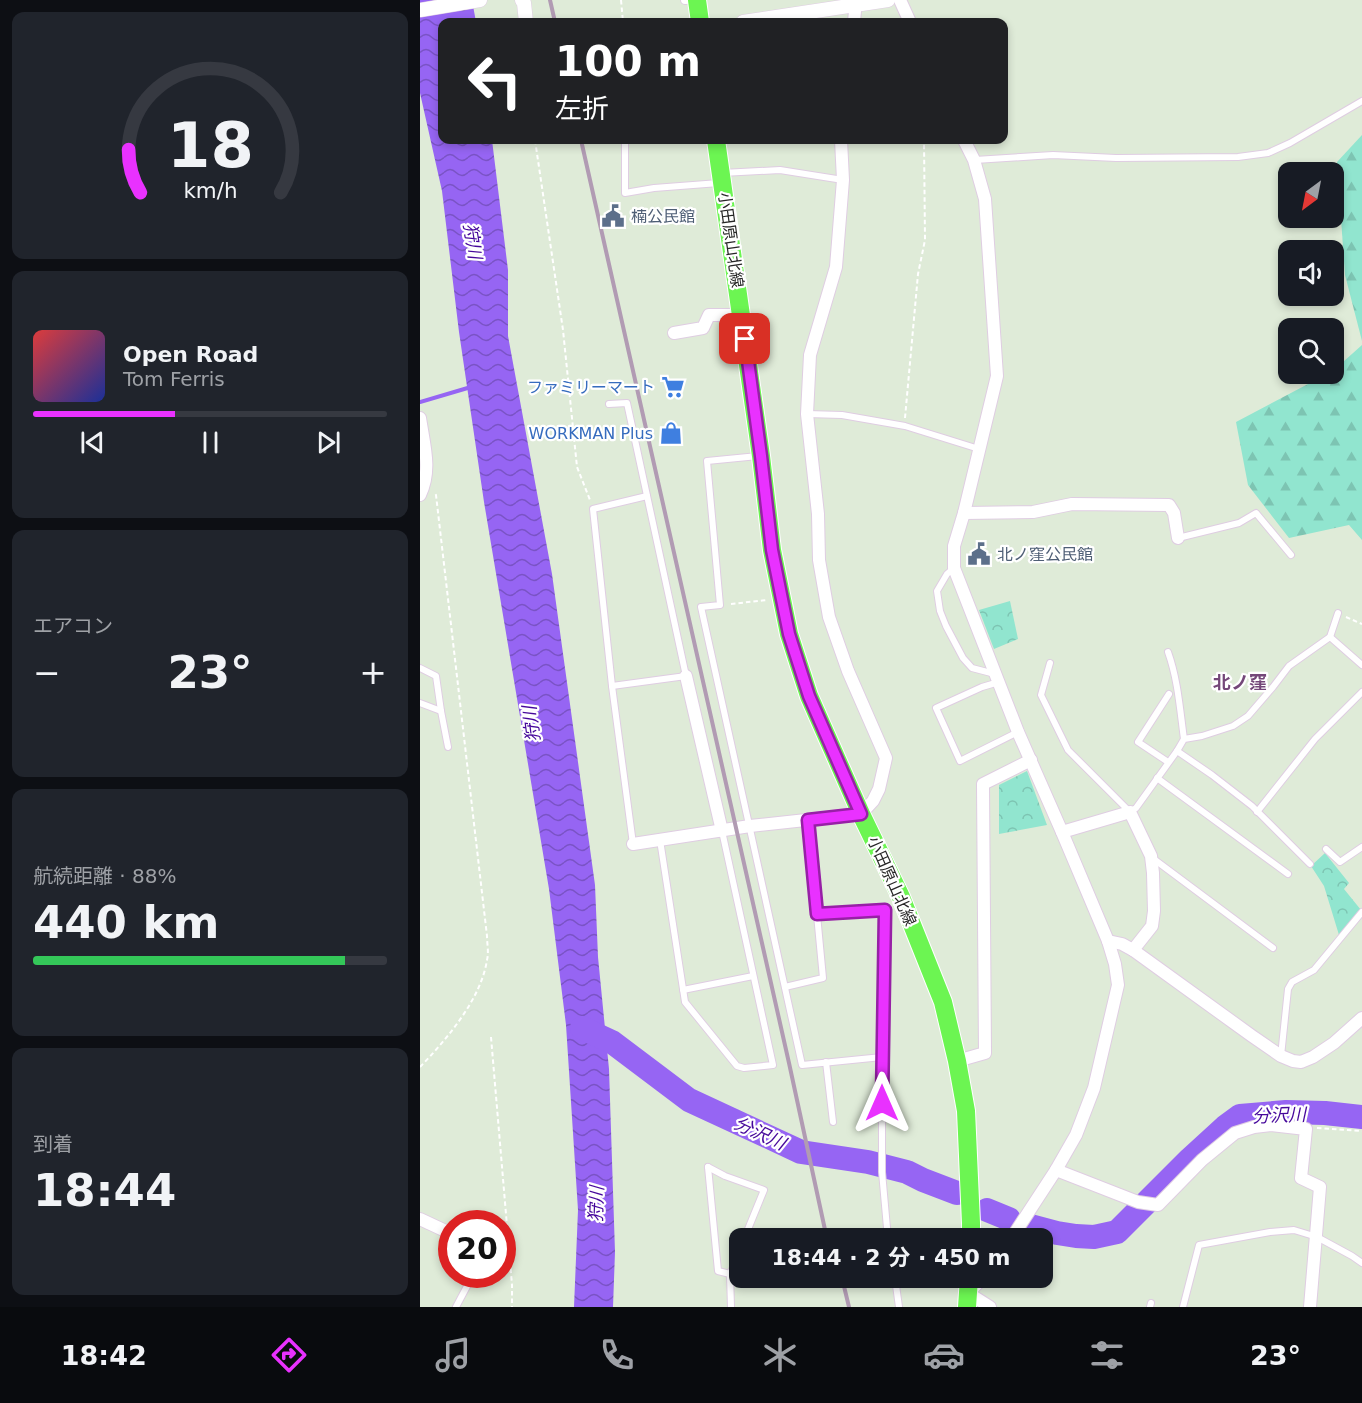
<!DOCTYPE html>
<html lang="ja">
<meta charset="utf-8">
<style>
:root{--surface:#171b24;--page:#20242c;--text:#f1f3f6;--muted:#9ea1a6;--line:#363941;--accent:#e931ff}
body{margin:0;font-family:"DejaVu Sans","Noto Sans JP",sans-serif;background:var(--page);color:var(--text);height:100vh;display:flex;flex-direction:column;font-size:22px;white-space:nowrap}
*{box-sizing:border-box;margin:0}
p{font-size:20px;color:var(--muted)}
.icon{flex:none;width:33px;height:33px;fill:none;stroke:currentColor;stroke-width:2;stroke-linecap:round;stroke-linejoin:round}
.map{position:relative;flex:1;overflow:hidden}
.panel{display:flex;flex-direction:column;gap:12px;padding:12px;background:#0d0f14;width:420px}
.panel>*{flex:none}
.guide{position:absolute;left:18px;top:18px;width:570px;height:126px;border-radius:12px;box-shadow:0 3px 9px #0003;background:#202124;color:#fff;overflow:hidden}
.needle{width:39px;rotate:212deg}
.fabs{position:absolute;left:858px;top:162px;display:grid;gap:12px}
.fabs a{display:grid;place-items:center;width:66px;height:66px;border-radius:12px;background:var(--surface);box-shadow:0 3px 9px #0003;font-size:30px}
.speed{position:absolute;left:18px;top:1210px;display:flex;gap:12px;font-size:30px;font-weight:700;text-align:center}
.speed>*{display:grid;place-content:center;width:78px;height:78px;border-radius:50%;background:var(--surface);box-shadow:0 3px 9px #0003;line-height:1}
.speed .limit{border:9px solid #d22;background:#fff;color:#111}
.pin{position:absolute;display:grid;place-items:center;width:51px;height:51px;color:#fff;margin:-26px;border-radius:12px;box-shadow:0 3px 9px #0006}
.me{position:absolute;width:66px;margin:-33px;rotate:0deg;stroke-linejoin:round;filter:drop-shadow(0 0 4px #0008)}
.turn{display:flex;align-items:center;gap:21px;height:126px;padding:0 18px;font-size:27px}
.turn .icon{width:78px;height:78px;stroke-width:2.5}
.turn b{display:block;font-size:42px;line-height:51px}
.big{font-size:45px;font-weight:700;line-height:1.1}
.panel .card{flex:1;display:flex;flex-direction:column;justify-content:center;gap:9px;min-width:0;padding:0 21px;border-radius:12px;background:var(--page)}
.panel .dial{align-items:center;gap:0}
.dial svg{height:156px;overflow:visible;fill:none;stroke:var(--line);stroke-width:7;stroke-linecap:round;text-anchor:middle}
.dial text{fill:var(--text);stroke:none}
.song{display:flex;align-items:center;gap:18px}
.cover{width:72px;height:72px;border-radius:9px;background:linear-gradient(135deg,hsl(0 70% 55%),hsl(230 70% 35%))}
.played{height:6px;border-radius:3px;background:linear-gradient(90deg,var(--accent) 40%,var(--line) 40%)}
.keys{display:flex;justify-content:space-around;direction:ltr}
.heat{display:flex;justify-content:space-between;align-items:center;font-size:33px;direction:ltr}
.charge{height:9px;border-radius:4px;background:linear-gradient(90deg,#34c759 88%,var(--line) 0)}
.trip{position:absolute;left:309px;top:1228px;width:324px;height:60px;border-radius:12px;background:var(--surface);box-shadow:0 3px 9px #0003;font-weight:700;line-height:60px;text-align:center}
.tabs{display:flex;height:96px;justify-content:space-around;align-items:center;background:#090b0e;color:var(--muted)}
.tabs .icon{width:42px;height:42px}
.tabs .on{color:var(--accent)}
.tabs b{font-size:27px;color:var(--text)}
main{display:flex;flex:1;min-height:0}
.map>svg:first-child{display:block}
.forest{fill:url(#forest-firs)}
.park{fill:url(#park-crowns)}
.water{fill:url(#water-waves)}
.lines{fill:none;stroke-linecap:round;stroke-linejoin:round}
.stream{stroke:#9665f3;stroke-width:4}
.river{stroke:#9665f3;stroke-width:24}
.service-casing{stroke:#dfcde2;stroke-width:8}
.pedestrian-casing{stroke:#dfcde2;stroke-width:10}
.minor-casing{stroke:#dfcde2;stroke-width:14}
.tertiary-casing{stroke:#dfcde2;stroke-width:15}
.primary-casing{stroke:#fff;stroke-width:20}
.path{stroke:#fff;stroke-width:2;stroke-dasharray:4.5 3;stroke-linecap:butt}
.service{stroke:#fff;stroke-width:6}
.pedestrian{stroke:#fff;stroke-width:8}
.minor{stroke:#fff;stroke-width:12}
.tertiary{stroke:#fff;stroke-width:14}
.primary{stroke:#6cf552;stroke-width:18}
.rail{stroke:#b19bb3;stroke-width:4}
.route-casing{stroke:#9720a6;stroke-width:15}
.route{stroke:#e931ff;stroke-width:10}
.labels{text-anchor:middle;dominant-baseline:central;stroke-width:4.5;stroke-linejoin:round;paint-order:stroke}
.service-label{font-size:16px;fill:#4e5e75;stroke:#fff;text-anchor:start}
.street-label{font-size:16px;fill:#272727;stroke:#fff}
.shop-label{font-size:16px;fill:#366cbe;stroke:#fff;text-anchor:end}
.water-label{font-size:18px;font-style:italic;fill:#46089b;stroke:#fff}
.neighbourhood-label{font-size:18px;font-weight:bold;fill:#744779;stroke:#fff}
</style>
<main>
<section class="panel">
<div class="card dial"><svg viewBox="0 0 100 80">
<path d="M14 69A42 42 0 1 1 86 69"/>
<path d="M14 69A42 42 0 0 1 8 47" stroke="#e931ff"/>
<text x="50" y="56" font-size="32" font-weight="700">18</text>
<text x="50" y="72" font-size="11">km/h</text>
</svg></div>
<div class="card">
<div class="song"><i class="cover"></i><div><b>Open Road</b><p>Tom Ferris</p></div></div>
<div class="played"></div>
<div class="keys"><svg class="icon" aria-label="previous" viewBox="0 0 24 24"><path d="M18 5L8 12l10 7zM5 5v14"/></svg><svg class="icon" aria-label="pause" viewBox="0 0 24 24"><path d="M8 5v14M16 5v14"/></svg><svg class="icon" aria-label="next" viewBox="0 0 24 24"><path d="M6 5l10 7-10 7zM19 5v14"/></svg></div>
</div>
<div class="card"><p>エアコン</p>
<div class="heat"><a>−</a><b class="big">23°</b><a>+</a></div>
</div>
<div class="card"><p>航続距離 · 88%</p><b class="big">440 km</b><div class="charge"></div></div>
<div class="card"><p>到着</p><b class="big">18:44</b></div>
</section>
<div class="map">
<svg width="942" height="1307" viewBox="0 0 942 1307">
<defs>
<pattern id="forest-firs" width="22" height="20" patternUnits="userSpaceOnUse" patternTransform="scale(1.5)"><rect width="22" height="20" fill="#91e5cf"/><path d="M5 1l3.5 6h-7zM16 11l3.5 6h-7z" fill="#7dc4b2"/></pattern>
<pattern id="park-crowns" width="20" height="18" patternUnits="userSpaceOnUse" patternTransform="scale(1.5)"><rect width="20" height="18" fill="#91e5cf"/><path d="M2 6a3 3 0 1 1 6 0M12 15a3 3 0 1 1 6 0" fill="none" stroke="#7dc4b2"/></pattern>
<pattern id="water-waves" width="16" height="10" patternUnits="userSpaceOnUse" patternTransform="scale(1.5)"><rect width="16" height="10" fill="#9665f3"/><path d="M0 5q4-4 8 0t8 0" fill="none" stroke="#7a53c5"/></pattern>
</defs>
<rect width="100%" height="100%" fill="#dfebd8"/>
<!-- forest -->
<g class="forest">
<path d="M942 135V341L925 275 917 162Z"/>
<path d="M942 345V540L929 525 869 538 828 485 816 422 907 374H914V370Z"/>
</g>
<!-- park -->
<g class="park">
<path d="M590 601 598 639 574 649 559 610Z"/>
<path d="M607 771 627 825 579 834V785Z"/>
<path d="M905 853 929 883 924 889 941 910 919 935 904 886 891 866Z"/>
</g>
<!-- water -->
<path class="water" d="M0 0H52L56 22H22V140H72L88 270V336L132 574 175 885 178 957 189 1069 195 1252 193 1307H154L158 1210 146 1025 129 889 64 502 39 332 22 191 0 93Z"/>
<g class="lines">
<!-- stream -->
<path class="stream" d="M0 402 51 387"/>
<!-- river -->
<g class="river">
<path d="M162 1028 192 1042 269 1100 381 1152 448 1162 487 1172 503 1180 537 1193"/>
<path d="M567 1210 589 1219"/>
<path d="M607 1225 637 1233 656 1236 674 1237 697 1232 770 1159 805 1127 820 1116 866 1112 905 1113 942 1117"/>
</g>
<!-- service casing -->
<g class="service-casing">
<g id="service">
<path d="M205 140V193L234 188 299 183"/>
<path d="M555 160 633 155 696 158 818 157 848 153 870 143 942 101"/>
<path d="M302 173 360 170 423 180"/>
<path d="M189 404 207 403 266 676 192 686"/>
<path d="M387 414 422 415 485 426 559 449"/>
<path d="M338 456 287 461 300 605 281 607 382 1065 462 1057"/>
<path d="M758 538 819 523 836 513 871 555"/>
<path d="M534 568 527 574 517 591 520 611 526 626 543 658 552 668 575 674"/>
<path d="M910 637 942 665"/>
<path d="M748 652C758 680 760 710 764 739"/>
<path d="M630 663 621 695 648 750 710 812 716 808 757 751 764 739 782 736 813 726 828 716 853 687 869 666 910 637 918 613"/>
<path d="M0 668 16 676 21 711 28 747"/>
<path d="M579 682 562 687 516 708 540 761 598 732"/>
<path d="M0 703 21 711"/>
<path d="M757 751 792 775 832 806 890 864"/>
<path d="M748 762 718 742 749 694"/>
<path d="M737 778 868 874"/>
<path d="M837 812 895 739 942 692"/>
<path d="M240 840 265 1002 317 1066 324 1068 353 1065 302 831"/>
<path d="M213 844 192 686 173 509 227 496"/>
<path d="M906 849 920 862 942 847"/>
<path d="M731 857 853 948"/>
<path d="M397 913 465 910 462 1057V1172L468 1239"/>
<path d="M365 987 403 978 388 820"/>
<path d="M263 990 333 976"/>
<path d="M861 1056 868 989 872 982 894 970 942 912"/>
<path d="M406 1062 413 1122"/>
<path d="M288 1167 298 1271 310 1274 311 1307"/>
<path d="M288 1167 305 1176 344 1190 324 1239"/>
<path d="M310 1274 320 1251"/>
<path d="M475 1278 479 1307"/>
<path d="M36 1307 53 1275"/>
<path d="M730 1307 731 1303"/>
<path d="M763 1307 779 1245 850 1232 874 1230 897 1237 932 1256 942 1263"/>
</g>
</g>
<!-- pedestrian casing -->
<g class="pedestrian-casing">
<path id="pedestrian" d="M265 0H266"/>
</g>
<!-- minor casing -->
<g class="minor-casing">
<g id="minor">
<path d="M480 0 490 22"/>
<path d="M434 22 436 0"/>
<path d="M544 140 554 160 565 199 577 376 544 513 534 546V568L598 732 642 832 688 941 695 964 698 985 674 1088 656 1135 636 1170 591 1239"/>
<path d="M254 333 283 328 289 315H321"/>
<path d="M0 418C4 445 12 470 0 495"/>
<path d="M544 513 613 512 652 504 749 505 754 513 758 538"/>
<path d="M266 676 302 831"/>
<path d="M642 832 710 812 731 856 733 873 734 911 732 926 713 950"/>
<path d="M213 844 330 826 441 814 453 801 459 789 466 758 428 671 409 617 399 560 398 514 387 414 390 355 416 267 423 180 421 140"/>
<path d="M688 941 702 944 713 950 832 1036 861 1056 873 1061 881 1062 893 1057 914 1043 942 1018"/>
<path d="M537 1061 565 1053 563 784 611 760"/>
<path d="M636 1170 718 1202 738 1205 782 1160 815 1133 834 1127 851 1125 886 1129 881 1178 900 1187 890 1307"/>
<path d="M0 1219 32 1234"/>
<path d="M563 1278 548 1293 570 1307"/>
</g>
</g>
<!-- tertiary casing -->
<g class="tertiary-casing">
<g id="tertiary">
<path d="M102 0 104 3 106 22"/>
<path d="M0 10 60 0"/>
<path d="M323 22 468 0"/>
</g>
</g>
<!-- primary casing -->
<g class="primary-casing">
<g id="primary">
<path d="M277 0 280 22"/>
<path d="M296 140 341 456 352 550 369 634 389 696 441 814 481 897 523 1002 537 1061 546 1111 551 1223V1239"/>
<path d="M547 1307 549 1278"/>
</g>
</g>
<!-- path -->
<g class="path">
<path d="M201 0 203 22"/>
<path d="M115 140 143 330 157 467 170 500"/>
<path d="M485 418 498 274 505 240 504 140"/>
<path d="M311 604 347 600"/>
<path d="M926 617 942 624"/>
<path d="M71 1037 92 1285V1307"/>
<path d="M0 1067C27 1039 61 999 67 960 69 952 67 944 67 936L16 495 14 492"/>
<path d="M897 1128 942 1131"/>
<path d="M82 1251 89 1252"/>
</g>
<!-- service -->
<use href="#service" class="service"/>
<!-- pedestrian -->
<use href="#pedestrian" class="pedestrian"/>
<!-- minor -->
<use href="#minor" class="minor"/>
<!-- tertiary -->
<use href="#tertiary" class="tertiary"/>
<!-- primary -->
<use href="#primary" class="primary"/>
<!-- rail -->
<g class="rail">
<path d="M130 0 135 22"/>
<path d="M161 140 369 1063 407 1239"/>
<path d="M422 1278 429 1307"/>
</g>
</g>
<g class="lines">
<!-- route casing -->
<g class="route-casing">
<path id="route" d="M325 339 341 456 352 550 369 634 389 696 441 814 388 820 397 914 465 910 462 1103"/>
</g>
<!-- route -->
<use href="#route" class="route"/>
</g>
<!-- icons -->
<defs>
<g id="civic-bare" transform="scale(1.8)"><path d="M-.6-6.5H3V-4.5H.6V-3L4-1V1h2V6H-6V1h2V-1L-.6-3ZM-1.2 2.5V6h2.4V2.5Z" fill="#5c6f8a" stroke="#fff" stroke-width="2.5" paint-order="stroke"/></g>
<g id="supermarket-bare" transform="scale(1.8)"><path d="M-6-5.5h2.5l.6 2H6L4.5 2H-2.5L-4.4-4H-6ZM-1.5 3.2a1.3 1.3 0 1 0 .1 0ZM3 3.2a1.3 1.3 0 1 0 .1 0Z" fill="#3f7fe0" stroke="#fff" stroke-width="2.5" paint-order="stroke"/></g>
<g id="shop-bare" transform="scale(1.8)"><path d="M-5-2.5h2.3a2.7 3.5 0 0 1 5.4 0H5L5.5 6h-11ZM-1.5-2.5h3a1.5 2.3 0 0 0-3 0Z" fill="#3f7fe0" stroke="#fff" stroke-width="2.5" paint-order="stroke"/></g>
</defs>
<g fill-rule="evenodd">
<use href="#civic-bare" x="193" y="216"/>
<use href="#supermarket-bare" x="253" y="387"/>
<use href="#shop-bare" x="251" y="433"/>
<use href="#civic-bare" x="559" y="554"/>
</g>
<g class="labels">
<!-- service labels -->
<g class="service-label">
<text x="211" y="216">楠公民館</text>
<text x="577" y="554">北ノ窪公民館</text>
</g>
<!-- street labels -->
<g class="street-label">
<text transform="translate(311 240) rotate(82)">小田原山北線</text>
<text transform="translate(472 881) rotate(66)">小田原山北線</text>
</g>
<!-- shop labels -->
<g class="shop-label">
<text x="235" y="387">ファミリーマート</text>
<text x="233" y="433">WORKMAN Plus</text>
</g>
<!-- water labels -->
<g class="water-label">
<text transform="translate(53 241) rotate(81)">狩川</text>
<text transform="translate(111 724) rotate(-97)">狩川</text>
<text transform="translate(859 1115) rotate(-2)">分沢川</text>
<text transform="translate(340 1133) rotate(25)">分沢川</text>
<text transform="translate(176 1204) rotate(-88)">狩川</text>
</g>
<!-- neighbourhood labels -->
<g class="neighbourhood-label">
<text x="820" y="682">北ノ窪</text>
</g>
</g>
</svg>
<div class="fabs">
<a><svg class="needle" viewBox="-14 -14 28 28"><path d="M0-13l5 13h-10z" fill="#e53935"/><path d="M0 13l5-13h-10z" fill="#9ea1a6"/></svg></a>
<a><svg class="icon" aria-label="sound" viewBox="0 0 24 24"><path d="M4 9h4l5-4v14l-5-4H4zM17 9q2 3 0 6"/></svg></a>
<a><svg class="icon" aria-label="search" viewBox="0 0 24 24"><circle cx="10" cy="10" r="6"/><path d="M15 15l6 6"/></svg></a>
</div>
<div class="speed"><div class="limit">20</div></div>
<div class="pin" style="left:325px;top:339px;background:#d93025"><svg class="icon" aria-label="arrive" viewBox="0 0 24 24"><path d="M6 21V4h12l-3 4 3 4H6"/></svg></div>
<svg class="me" style="left:462px;top:1103px" viewBox="-20 -20 40 40"><path d="M0-17L14 15 0 8-14 15z" fill="#e931ff" stroke="#fff" stroke-width="4"/></svg>
<div class="trip">18:44 · 2 分 · 450 m</div>
<div class="guide">
<div class="turn"><svg class="icon" aria-label="left" viewBox="0 0 24 24"><path d="M17 20v-9H6M10 6l-5 5 5 5"/></svg><div><b>100 m</b>左折</div></div>
</div>
</div>
</main>
<nav class="tabs">
<b>18:42</b>
<svg class="icon on" aria-label="directions" viewBox="0 0 24 24"><path d="M12 3l9 9-9 9-9-9zM9 14v-3h6M13 9l2 2-2 2"/></svg>
<svg class="icon" aria-label="music" viewBox="0 0 24 24"><path d="M9 18V5l10-2v13"/><circle cx="6" cy="18" r="3"/><circle cx="16" cy="16" r="3"/></svg>
<svg class="icon" aria-label="phone" viewBox="0 0 24 24"><path d="M5 4h4l2 5-3 2q2 4 5 5l2-3 5 2v4C11 20 4 13 5 4z"/></svg>
<svg class="icon" aria-label="climate" viewBox="0 0 24 24"><path d="M12 3v18M4 7l16 10M4 17L20 7"/></svg>
<svg class="icon" aria-label="car" viewBox="0 0 24 24"><path d="M5 17H2v-5l4-1 3-4h7l3 4 3 1v5h-3M9 17h6M6 11h13"/><circle cx="7" cy="17" r="2"/><circle cx="17" cy="17" r="2"/></svg>
<svg class="icon" aria-label="filters" viewBox="0 0 24 24"><path d="M4 7h16M4 17h16"/><circle cx="9" cy="7" r="2"/><circle cx="15" cy="17" r="2"/></svg>
<b>23°</b>
</nav>
